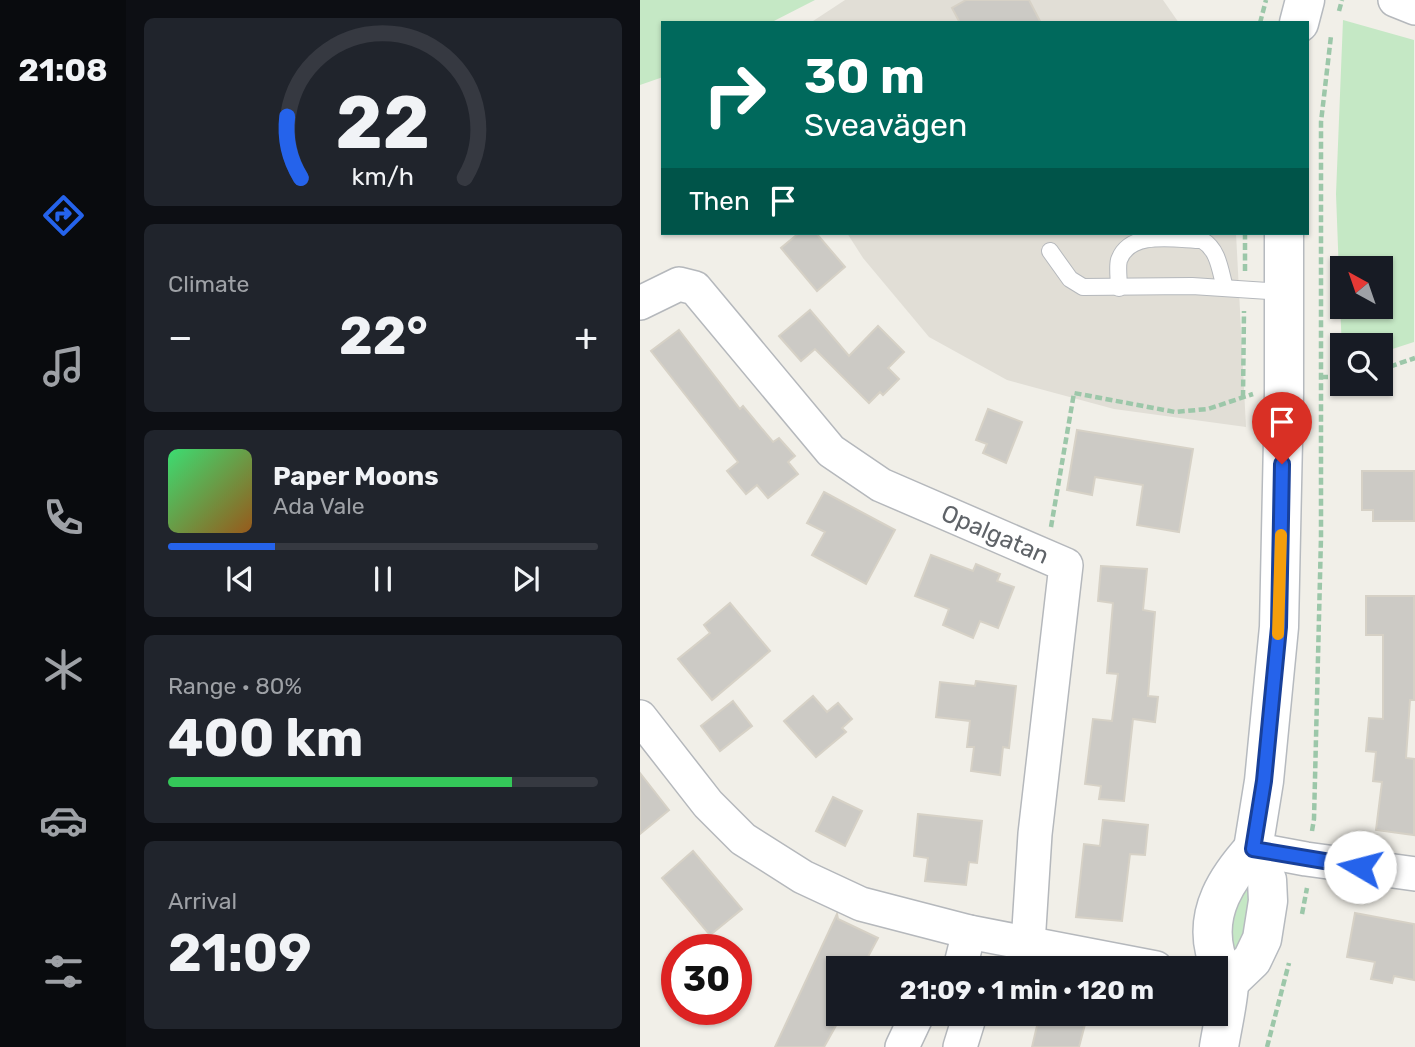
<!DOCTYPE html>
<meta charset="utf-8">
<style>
:root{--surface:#171b24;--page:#20242c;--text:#f1f3f6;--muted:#9ea1a6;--line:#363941;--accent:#2563eb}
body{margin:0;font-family:Rubik,sans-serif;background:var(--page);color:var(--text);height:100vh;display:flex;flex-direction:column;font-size:26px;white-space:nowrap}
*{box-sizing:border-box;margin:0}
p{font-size:23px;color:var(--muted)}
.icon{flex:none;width:38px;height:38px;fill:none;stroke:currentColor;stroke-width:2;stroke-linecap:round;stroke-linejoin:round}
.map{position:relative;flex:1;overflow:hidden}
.sheet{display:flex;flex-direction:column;gap:18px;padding:18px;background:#0d0f14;width:514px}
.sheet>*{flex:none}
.hud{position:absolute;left:21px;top:21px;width:648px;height:214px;border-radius:0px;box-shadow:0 2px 5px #0004;background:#00695c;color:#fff;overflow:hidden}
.needle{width:46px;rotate:320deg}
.controls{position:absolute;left:690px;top:256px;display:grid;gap:14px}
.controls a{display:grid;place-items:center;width:63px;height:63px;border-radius:0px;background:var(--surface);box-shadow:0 2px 5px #0004;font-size:35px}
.speed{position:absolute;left:21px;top:934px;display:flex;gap:14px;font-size:35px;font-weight:700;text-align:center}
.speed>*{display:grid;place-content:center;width:91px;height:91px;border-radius:50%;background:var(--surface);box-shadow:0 2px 5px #0004;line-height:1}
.speed .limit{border:10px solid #d22;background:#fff;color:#111}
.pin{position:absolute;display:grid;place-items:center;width:60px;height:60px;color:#fff;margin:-72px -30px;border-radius:50% 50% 50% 0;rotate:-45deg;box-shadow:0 0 7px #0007}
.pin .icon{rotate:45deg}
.me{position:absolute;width:77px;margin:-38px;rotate:278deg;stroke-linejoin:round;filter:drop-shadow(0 0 5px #0008)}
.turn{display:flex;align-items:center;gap:24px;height:147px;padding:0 28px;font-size:32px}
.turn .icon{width:91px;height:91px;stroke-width:2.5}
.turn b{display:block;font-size:49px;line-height:60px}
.then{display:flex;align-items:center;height:66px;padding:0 28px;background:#0003;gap:14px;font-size:26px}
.big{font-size:52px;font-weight:700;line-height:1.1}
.sheet .card{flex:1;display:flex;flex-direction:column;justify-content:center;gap:10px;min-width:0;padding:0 24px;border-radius:10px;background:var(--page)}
.sheet .dial{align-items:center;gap:0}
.dial svg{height:182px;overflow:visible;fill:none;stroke:var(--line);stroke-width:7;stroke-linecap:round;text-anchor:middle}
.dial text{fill:var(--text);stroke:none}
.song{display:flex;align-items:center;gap:21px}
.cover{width:84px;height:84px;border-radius:10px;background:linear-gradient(135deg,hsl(140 70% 55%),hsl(30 70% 35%))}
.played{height:7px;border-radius:4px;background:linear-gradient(90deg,var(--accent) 25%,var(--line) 25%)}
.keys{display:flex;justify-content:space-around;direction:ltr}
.heat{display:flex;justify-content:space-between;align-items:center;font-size:38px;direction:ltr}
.charge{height:10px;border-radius:5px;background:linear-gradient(90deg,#34c759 80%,var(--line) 0)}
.trip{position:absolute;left:186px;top:956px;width:402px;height:70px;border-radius:0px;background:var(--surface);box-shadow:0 2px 5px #0004;font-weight:700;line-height:70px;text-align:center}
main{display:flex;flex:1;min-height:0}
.dock{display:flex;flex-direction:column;width:126px;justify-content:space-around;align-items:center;background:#090b0e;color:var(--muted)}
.dock .icon{width:49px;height:49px}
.dock .current{color:var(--accent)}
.dock b{font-size:32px;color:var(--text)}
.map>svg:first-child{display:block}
.education{fill:#e1ded6}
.green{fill:#c5e8c5;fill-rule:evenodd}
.building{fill:#cccac5;stroke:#d6d1c6;stroke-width:2}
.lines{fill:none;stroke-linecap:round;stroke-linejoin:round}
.lane-casing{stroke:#b5b8bc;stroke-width:18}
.street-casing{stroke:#b5b8bc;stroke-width:36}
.secondary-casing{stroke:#b6babf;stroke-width:41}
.path{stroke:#9cc7a9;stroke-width:4.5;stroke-dasharray:7 3.5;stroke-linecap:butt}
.lane{stroke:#fff;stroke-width:16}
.street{stroke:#fff;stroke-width:33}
.secondary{stroke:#fff;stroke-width:38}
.route-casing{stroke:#184099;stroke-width:18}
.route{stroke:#2563eb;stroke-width:12}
.slow{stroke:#f59e0b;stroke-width:12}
.labels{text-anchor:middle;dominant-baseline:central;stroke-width:6;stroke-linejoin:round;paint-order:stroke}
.street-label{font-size:24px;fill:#5f6368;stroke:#fff}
</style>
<main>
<nav class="dock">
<b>21:08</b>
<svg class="icon current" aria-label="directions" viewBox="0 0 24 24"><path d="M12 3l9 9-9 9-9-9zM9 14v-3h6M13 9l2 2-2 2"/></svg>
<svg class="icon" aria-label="music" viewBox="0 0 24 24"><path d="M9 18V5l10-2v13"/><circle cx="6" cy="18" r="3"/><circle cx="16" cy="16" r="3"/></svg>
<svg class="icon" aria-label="phone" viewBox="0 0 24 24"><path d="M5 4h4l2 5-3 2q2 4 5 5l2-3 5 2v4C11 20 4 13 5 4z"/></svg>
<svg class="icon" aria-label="climate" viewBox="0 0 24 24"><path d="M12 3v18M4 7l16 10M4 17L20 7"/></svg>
<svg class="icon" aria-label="car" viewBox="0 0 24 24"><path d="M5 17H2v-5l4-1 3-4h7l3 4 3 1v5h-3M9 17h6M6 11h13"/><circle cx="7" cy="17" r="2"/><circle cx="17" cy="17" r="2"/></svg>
<svg class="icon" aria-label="filters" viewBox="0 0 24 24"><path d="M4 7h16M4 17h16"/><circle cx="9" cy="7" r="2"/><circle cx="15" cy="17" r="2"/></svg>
</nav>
<section class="sheet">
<div class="card dial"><svg viewBox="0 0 100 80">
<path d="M14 69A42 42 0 1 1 86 69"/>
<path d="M14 69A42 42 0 0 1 8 42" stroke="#2563eb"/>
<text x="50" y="56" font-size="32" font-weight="700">22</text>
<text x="50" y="72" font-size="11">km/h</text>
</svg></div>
<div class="card"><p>Climate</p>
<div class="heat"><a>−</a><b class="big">22°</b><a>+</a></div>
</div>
<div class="card">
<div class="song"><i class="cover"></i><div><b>Paper Moons</b><p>Ada Vale</p></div></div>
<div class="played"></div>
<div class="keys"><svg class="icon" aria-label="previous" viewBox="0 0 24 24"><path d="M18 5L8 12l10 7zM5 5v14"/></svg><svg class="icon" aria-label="pause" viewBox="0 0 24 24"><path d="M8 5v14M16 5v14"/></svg><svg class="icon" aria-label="next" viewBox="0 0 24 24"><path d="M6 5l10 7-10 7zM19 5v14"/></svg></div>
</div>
<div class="card"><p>Range · 80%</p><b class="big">400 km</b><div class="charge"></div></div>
<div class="card"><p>Arrival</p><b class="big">21:09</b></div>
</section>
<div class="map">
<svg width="775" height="1047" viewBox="0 0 775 1047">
<rect width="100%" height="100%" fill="#f1efe8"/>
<!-- education -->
<g class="education">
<path d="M205 0H523L539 23H170Z"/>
<path d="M207 233H596L606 427 474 409 367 380 289 337 223 258Z"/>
</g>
<!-- green -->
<g class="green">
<path d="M0 0H175L130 23H23V77L0 85Z"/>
<path d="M703 20 774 40V342L740 353V345H702V353L696 194ZM702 268H740V306H702Z"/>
<path d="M598 877 619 889 599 959 582 940Z"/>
</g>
<!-- building -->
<g class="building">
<path d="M326 0H389L401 23H320L312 8Z"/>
<path d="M159 233H176L205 267 177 291 141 248Z"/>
<path d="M170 310 209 356 238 326 264 352 248 368 259 379 243 395 240 392 229 403 175 349 161 361 139 336Z"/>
<path d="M39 330 100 409 103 406 133 442 139 438 155 456 148 462 158 474 128 498 117 485 106 494 87 471 98 462 11 351Z"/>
<path d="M348 409 382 422 366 463 343 453 347 444 336 440Z"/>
<path d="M437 430 553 449 539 532 497 525 503 485 455 477 452 495 427 490Z"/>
<path d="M722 471H774V521H733V510H722Z"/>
<path d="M184 492 255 530 226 584 172 555 185 532 167 523Z"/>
<path d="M291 555 333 571 336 564 360 574 357 581 374 587 358 628 340 621 333 638 303 625 309 609 275 596Z"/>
<path d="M461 566 507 569 503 610 515 612 508 696 518 697 515 722 493 719 484 801 459 799 461 786 445 784 453 719 472 721 478 674 467 673 473 603 458 601Z"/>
<path d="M726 596H774V700H770L766 758 774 759V835L736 830 742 782 733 781 736 752 726 751 729 718 743 719V635H726Z"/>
<path d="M90 603 130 651 72 700 38 659 70 633 64 625Z"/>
<path d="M336 681 376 686 369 748 363 747 360 775 331 771 334 747H327L330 721 296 717 300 682 335 686Z"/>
<path d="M173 696 187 712 198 703 212 719 202 728 206 732 176 757 144 721Z"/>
<path d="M93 701 112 726 80 751 61 726Z"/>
<path d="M0 773 29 810 0 834Z"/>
<path d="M193 797 222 811 205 846 176 831Z"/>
<path d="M278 814 342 821 337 863 329 862 326 885 285 881 288 858 274 856Z"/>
<path d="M463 820 508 825 505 855 490 854 482 921 436 917 444 844 460 846Z"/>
<path d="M53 851 102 909 70 935 22 878Z"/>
<path d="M715 913 774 924V980L754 976 752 983 731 979 735 962 707 957Z"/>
<path d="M197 914 198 919 238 938 222 968H198V1022L184 1047H135Z"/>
<path d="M400 1013H448L439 1047H392Z"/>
</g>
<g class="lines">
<!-- lane casing -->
<g class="lane-casing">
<g id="lane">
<path d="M410 251 430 279 443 287 552 286 643 292"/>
<path d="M479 288C479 280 477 267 479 260 490 229 538 240 562 240 579 250 580 271 585 288"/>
</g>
</g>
<!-- street casing -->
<g class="street-casing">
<g id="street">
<path d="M755 0 775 8"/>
<path id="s1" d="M0 303 39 284 55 288 191 451 241 485 426 565 395 834 388 944"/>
<path d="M0 717 68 804 103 839 163 877 221 904 329 932 516 968"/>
<path d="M613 849 666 859 775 874"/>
<path d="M320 968 329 932"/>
<path d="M262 1047 278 1013"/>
<path d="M320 1047 329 1018 328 1013"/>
</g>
</g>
<!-- secondary casing -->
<g class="secondary-casing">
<g id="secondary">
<path d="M659 23 665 0"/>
<path d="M589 982 612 960 622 939 628 901 627 880 613 849 624 781 639 627 644 393V233"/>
<path d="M579 1047C581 1033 590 993 589 982 588 972 577 963 575 952 565 911 587 878 613 849"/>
</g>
</g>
<!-- path -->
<g class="path">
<path d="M699 11 702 0"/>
<path d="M620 23 626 0"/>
<path d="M605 271V233"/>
<path d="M740 370 775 358"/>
<path d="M681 377H702"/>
<path d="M603 397 604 311"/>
<path d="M411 527 434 393 535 412 568 409 613 394"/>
<path d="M672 831 674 819 681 537V122L691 36"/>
<path d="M662 914 667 888"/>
<path d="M627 1047 649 963"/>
</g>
<!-- lane -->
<use href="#lane" class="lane"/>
<!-- street -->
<use href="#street" class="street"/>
<!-- secondary -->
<use href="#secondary" class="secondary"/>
</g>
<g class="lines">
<!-- route casing -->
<g class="route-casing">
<path id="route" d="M642 464 639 627 624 781 613 849 720 867"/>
</g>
<!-- route -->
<use href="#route" class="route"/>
<!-- slow -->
<path class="slow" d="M638 634 641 535"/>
</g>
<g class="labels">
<!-- street labels -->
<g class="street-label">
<text stroke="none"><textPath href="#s1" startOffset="457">Opalgatan</textPath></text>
</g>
</g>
</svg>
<div class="controls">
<a><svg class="needle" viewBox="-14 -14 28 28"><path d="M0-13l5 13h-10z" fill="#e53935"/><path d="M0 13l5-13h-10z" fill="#9ea1a6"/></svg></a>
<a><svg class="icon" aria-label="search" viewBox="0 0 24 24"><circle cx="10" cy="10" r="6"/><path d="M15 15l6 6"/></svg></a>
</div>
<div class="speed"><div class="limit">30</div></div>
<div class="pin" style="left:642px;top:464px;background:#d93025"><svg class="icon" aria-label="arrive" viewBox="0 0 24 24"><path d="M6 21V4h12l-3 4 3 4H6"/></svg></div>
<svg class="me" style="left:720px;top:867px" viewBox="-20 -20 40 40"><circle r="19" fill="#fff"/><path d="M0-13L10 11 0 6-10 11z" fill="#2563eb"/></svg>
<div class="trip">21:09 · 1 min · 120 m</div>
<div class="hud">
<div class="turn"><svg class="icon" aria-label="right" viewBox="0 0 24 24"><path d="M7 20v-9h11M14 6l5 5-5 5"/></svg><div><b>30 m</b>Sveavägen</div></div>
<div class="then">Then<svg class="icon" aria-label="arrive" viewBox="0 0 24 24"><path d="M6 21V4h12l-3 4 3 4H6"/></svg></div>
</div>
</div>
</main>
